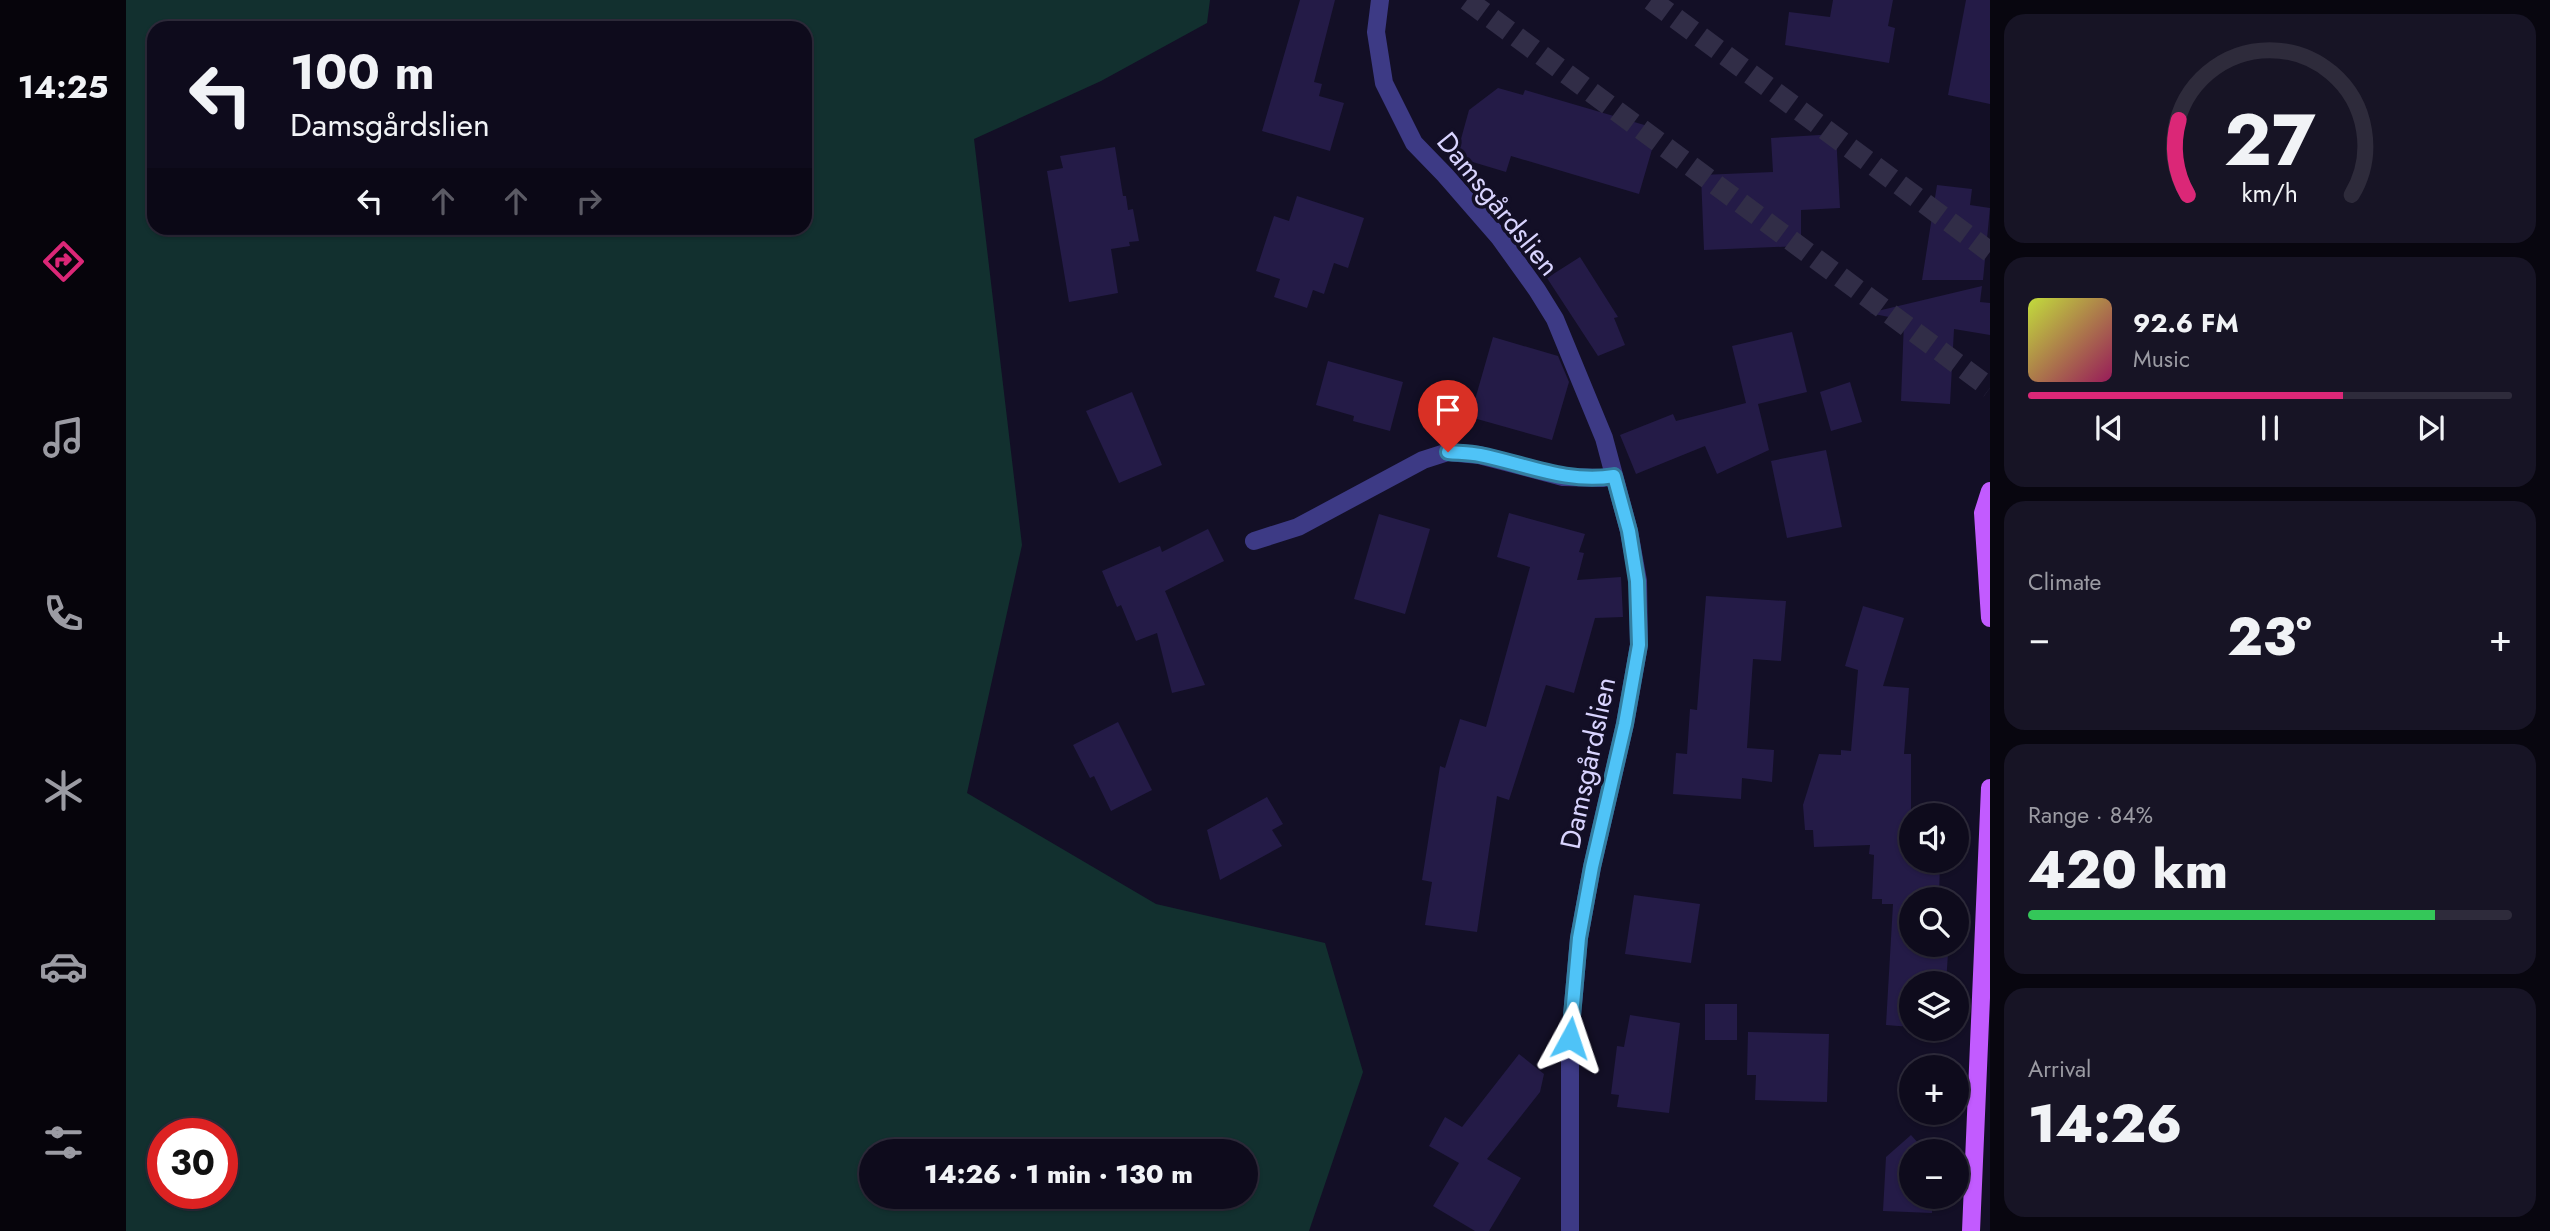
<!DOCTYPE html>
<meta charset="utf-8">
<style>
:root{--surface:#0e0b1c;--page:#171425;--text:#f1f3f6;--muted:#9b9ba3;--line:#2e2b3b;--accent:#db2777}
body{margin:0;font-family:Jost,sans-serif;background:var(--page);color:var(--text);height:100vh;display:flex;flex-direction:column;font-size:26px;white-space:nowrap}
*{box-sizing:border-box;margin:0}
p{font-size:23px;color:var(--muted)}
.icon{flex:none;width:38px;height:38px;fill:none;stroke:currentColor;stroke-width:2;stroke-linecap:round;stroke-linejoin:round}
.map{position:relative;flex:1;overflow:hidden}
.details{display:flex;flex-direction:column;gap:14px;padding:14px;background:#08060f;width:560px}
.details>*{flex:none}
.top-card{position:absolute;left:21px;top:21px;width:665px;height:214px;border-radius:21px;box-shadow:0 2px 5px #0004,0 0 0 2px var(--line);background:#0e0b1c;color:var(--text);overflow:hidden}
.fabs{position:absolute;left:1773px;top:803px;display:grid;gap:14px}
.fabs a{display:grid;place-items:center;width:70px;height:70px;border-radius:50%;background:var(--surface);box-shadow:0 2px 5px #0004,0 0 0 2px var(--line);font-size:35px}
.speed{position:absolute;left:21px;top:1118px;display:flex;gap:14px;font-size:35px;font-weight:700;text-align:center}
.speed>*{display:grid;place-content:center;width:91px;height:91px;border-radius:50%;background:var(--surface);box-shadow:0 2px 5px #0004,0 0 0 2px var(--line);line-height:1}
.speed .limit{border:10px solid #d22;background:#fff;color:#111}
.pin{position:absolute;display:grid;place-items:center;width:60px;height:60px;color:#fff;margin:-72px -30px;border-radius:50% 50% 50% 0;rotate:-45deg;box-shadow:0 0 7px #0007}
.pin .icon{rotate:45deg}
.me{position:absolute;width:77px;margin:-38px;rotate:5deg;stroke-linejoin:round;filter:drop-shadow(0 0 5px #0008)}
.turn{display:flex;align-items:center;gap:24px;height:147px;padding:0 28px;font-size:32px}
.turn .icon{width:91px;height:91px;stroke-width:2.5}
.turn b{display:block;font-size:49px;line-height:60px}
.lanes{display:flex;align-items:center;height:66px;padding:0 28px;background:#0003;justify-content:center;gap:35px;direction:ltr}
.lanes .off{opacity:.35}
.big{font-size:52px;font-weight:800;line-height:1.1}
.details .tile{flex:1;display:flex;flex-direction:column;justify-content:center;gap:10px;min-width:0;padding:0 24px;border-radius:21px;background:var(--page)}
.details .dial{align-items:center;gap:0}
.dial svg{height:182px;overflow:visible;fill:none;stroke:var(--line);stroke-width:7;stroke-linecap:round;text-anchor:middle}
.dial text{fill:var(--text);stroke:none}
.song{display:flex;align-items:center;gap:21px}
.cover{width:84px;height:84px;border-radius:10px;background:linear-gradient(135deg,hsl(70 70% 55%),hsl(330 70% 35%))}
.played{height:7px;border-radius:4px;background:linear-gradient(90deg,var(--accent) 65%,var(--line) 65%)}
.keys{display:flex;justify-content:space-around;direction:ltr}
.heat{display:flex;justify-content:space-between;align-items:center;font-size:38px;direction:ltr}
.charge{height:10px;border-radius:5px;background:linear-gradient(90deg,#34c759 84%,var(--line) 0)}
.trip{position:absolute;left:733px;top:1139px;width:399px;height:70px;border-radius:35px;background:var(--surface);box-shadow:0 2px 5px #0004,0 0 0 2px var(--line);font-weight:800;line-height:70px;text-align:center}
main{display:flex;flex:1;min-height:0}
.tabs{display:flex;flex-direction:column;width:126px;justify-content:space-around;align-items:center;background:#06040b;color:var(--muted)}
.tabs .icon{width:49px;height:49px}
.tabs .current{color:var(--accent)}
.tabs b{font-size:32px;color:var(--text)}
.map>svg:first-child{display:block}
.green{fill:#12302f;fill-rule:evenodd}
.building{fill:#241b47}
.lines{fill:none;stroke-linecap:round;stroke-linejoin:round}
.highway-tunnel{stroke:#312d47;stroke-width:21;stroke-dasharray:21 10;stroke-linecap:butt}
.minor{stroke:#3d3a85;stroke-width:18}
.major{stroke:#c25bff;stroke-width:18}
.route-casing{stroke:#337fa1;stroke-width:18}
.route{stroke:#4fc3f7;stroke-width:12}
.labels{text-anchor:middle;dominant-baseline:central;stroke-width:7;stroke-linejoin:round;paint-order:stroke}
.street-label{font-size:28px;fill:#d9d4ff;stroke:#130f26}
</style>
<main>
<nav class="tabs">
<b>14:25</b>
<svg class="icon current" aria-label="directions" viewBox="0 0 24 24"><path d="M12 3l9 9-9 9-9-9zM9 14v-3h6M13 9l2 2-2 2"/></svg>
<svg class="icon" aria-label="music" viewBox="0 0 24 24"><path d="M9 18V5l10-2v13"/><circle cx="6" cy="18" r="3"/><circle cx="16" cy="16" r="3"/></svg>
<svg class="icon" aria-label="phone" viewBox="0 0 24 24"><path d="M5 4h4l2 5-3 2q2 4 5 5l2-3 5 2v4C11 20 4 13 5 4z"/></svg>
<svg class="icon" aria-label="climate" viewBox="0 0 24 24"><path d="M12 3v18M4 7l16 10M4 17L20 7"/></svg>
<svg class="icon" aria-label="car" viewBox="0 0 24 24"><path d="M5 17H2v-5l4-1 3-4h7l3 4 3 1v5h-3M9 17h6M6 11h13"/><circle cx="7" cy="17" r="2"/><circle cx="17" cy="17" r="2"/></svg>
<svg class="icon" aria-label="filters" viewBox="0 0 24 24"><path d="M4 7h16M4 17h16"/><circle cx="9" cy="7" r="2"/><circle cx="15" cy="17" r="2"/></svg>
</nav>
<div class="map">
<svg width="1864" height="1231" viewBox="0 0 1864 1231">
<rect width="100%" height="100%" fill="#130f26"/>
<!-- green -->
<path class="green" d="M0 0H1084L1081 23 975 81 848 139 896 545 841 793 1030 904 1199 943 1237 1072 1183 1231H0ZM28 28H679V228H28ZM37 1134H96V1194H37ZM746 1152H1120V1197H746Z"/>
<!-- building -->
<g class="building">
<path d="M1174 0H1209L1188 82 1196 84 1193 96 1218 103 1204 151 1136 131Z"/>
<path d="M1707 0H1767L1762 26 1769 28 1763 63 1659 45 1663 12 1704 17Z"/>
<path d="M1840 0H1864V104L1822 95Z"/>
<path d="M1372 88 1397 95 1399 90 1532 129 1513 194 1385 156 1380 172 1330 157 1343 110Z"/>
<path d="M1710 134 1714 208 1675 210V246L1578 250 1575 175 1647 172 1645 138Z"/>
<path d="M989 147 997 196H1000L1002 210 1007 209 1013 241 1003 242 1004 246 985 249 992 293 943 302 921 171 937 168 934 156Z"/>
<path d="M1811 185 1846 189 1844 205 1864 208 1857 280H1796Z"/>
<path d="M1171 196 1238 218 1222 268 1208 263 1198 294 1187 290 1181 308 1148 297 1154 279 1130 271 1148 216 1163 221Z"/>
<path d="M1454 257 1492 317 1488 318 1499 345 1472 356 1421 278Z"/>
<path d="M1856 286 1854 302 1864 303V335L1828 329 1824 404 1775 401 1778 320 1743 313Z"/>
<path d="M1666 332 1681 392 1632 404 1643 450 1591 474 1579 446 1510 474 1494 435 1547 414 1550 421 1620 403 1606 346Z"/>
<path d="M1367 337 1432 356 1443 382 1426 440 1344 417Z"/>
<path d="M1202 361 1277 382 1264 431 1227 421 1228 416 1190 405Z"/>
<path d="M1724 382 1736 422 1705 431 1694 392Z"/>
<path d="M1006 392 1036 465 993 483 960 411Z"/>
<path d="M1700 450 1716 527 1661 538 1645 461Z"/>
<path d="M1383 513 1459 534 1453 552 1458 553 1451 580 1495 577 1497 617 1469 618 1448 693 1420 685 1383 800 1371 796 1351 932 1299 925 1306 882 1296 880 1314 766 1319 768 1334 719 1360 727 1404 567 1371 557Z"/>
<path d="M1253 514 1304 529 1279 614 1228 599Z"/>
<path d="M1082 529 1098 561 1039 591 1079 685 1046 693 1031 633 1010 641 995 605 991 607 976 571 1034 546 1036 552Z"/>
<path d="M1580 596 1660 601 1655 661 1627 659 1621 748 1648 750 1646 782 1616 778 1615 799 1547 794 1550 753 1561 754 1564 709 1571 710Z"/>
<path d="M1737 606 1778 618 1757 686 1783 688 1778 754H1785V861H1814L1813 900H1785V945H1811V953H1822L1820 984H1785V1027L1760 1025 1767 904H1756V899H1746L1748 855 1743 854 1744 845 1688 847 1687 830H1679L1677 805 1693 754 1715 755V750L1725 751 1732 670 1719 666Z"/>
<path d="M992 722 1026 790 985 811 968 776 964 778 947 745Z"/>
<path d="M1141 797 1157 824 1146 830 1156 846 1094 880 1081 830Z"/>
<path d="M1508 895 1574 904 1565 963 1499 954Z"/>
<rect x="1579" y="1004" width="32" height="36"/>
<path d="M1504 1015 1554 1023 1543 1113 1491 1107 1493 1095 1485 1094 1491 1046 1498 1047Z"/>
<path d="M1622 1032 1703 1034 1701 1102 1629 1100 1630 1075H1621Z"/>
<path d="M1393 1054 1418 1074 1414 1092 1361 1159 1395 1178 1363 1231H1349L1307 1206 1333 1163 1303 1146 1319 1117 1336 1127Z"/>
<path d="M1785 1135 1800 1152H1785V1197H1807L1806 1213 1757 1211 1760 1157Z"/>
</g>
<g class="lines">
<!-- highway-tunnel -->
<g class="highway-tunnel">
<path d="M1341 0 1864 388"/>
<path d="M1525 0 1864 252"/>
</g>
<!-- minor -->
<g class="minor">
<path d="M1254 0 1250 32 1258 83 1288 143 1319 175 1373 237 1411 290 1429 319 1478 438 1503 531 1512 581 1513 645 1499 724 1466 867 1453 938 1444 1038V1231"/>
<path d="M1128 541 1172 527 1297 460 1322 452 1353 455 1437 477 1476 478 1488 476"/>
</g>
<!-- major -->
<g class="major">
<path d="M1864 491 1857 513 1864 618"/>
<path d="M1845 1231 1864 788"/>
</g>
</g>
<g class="lines">
<!-- route casing -->
<g class="route-casing">
<path id="route" d="M1322 452C1332 453 1344 453 1354 455 1399 464 1442 484 1488 476L1503 531 1511 581 1513 645 1499 724 1466 867 1453 938 1444 1038"/>
</g>
<!-- route -->
<use href="#route" class="route"/>
</g>
<g class="labels">
<!-- street labels -->
<g class="street-label">
<text transform="translate(1372 204) rotate(51)">Damsgårdslien</text>
<text transform="translate(1462 763) rotate(-78)">Damsgårdslien</text>
</g>
</g>
</svg>
<div class="fabs">
<a><svg class="icon" aria-label="sound" viewBox="0 0 24 24"><path d="M4 9h4l5-4v14l-5-4H4zM17 9q2 3 0 6"/></svg></a>
<a><svg class="icon" aria-label="search" viewBox="0 0 24 24"><circle cx="10" cy="10" r="6"/><path d="M15 15l6 6"/></svg></a>
<a><svg class="icon" aria-label="layers" viewBox="0 0 24 24"><path d="M12 4l9 5-9 5-9-5zM3 14l9 5 9-5"/></svg></a>
<a>+</a>
<a>−</a>
</div>
<div class="speed"><div class="limit">30</div></div>
<div class="pin" style="left:1322px;top:452px;background:#d93025"><svg class="icon" aria-label="arrive" viewBox="0 0 24 24"><path d="M6 21V4h12l-3 4 3 4H6"/></svg></div>
<svg class="me" style="left:1444px;top:1038px" viewBox="-20 -20 40 40"><path d="M0-17L14 15 0 8-14 15z" fill="#4fc3f7" stroke="#fff" stroke-width="4"/></svg>
<div class="trip">14:26 · 1 min · 130 m</div>
<div class="top-card">
<div class="turn"><svg class="icon" aria-label="left" viewBox="0 0 24 24"><path d="M17 20v-9H6M10 6l-5 5 5 5"/></svg><div><b>100 m</b>Damsgårdslien</div></div>
<div class="lanes"><svg class="icon" aria-label="left" viewBox="0 0 24 24"><path d="M17 20v-9H6M10 6l-5 5 5 5"/></svg><svg class="icon off" aria-label="ahead" viewBox="0 0 24 24"><path d="M12 20V5M6 11l6-6 6 6"/></svg><svg class="icon off" aria-label="ahead" viewBox="0 0 24 24"><path d="M12 20V5M6 11l6-6 6 6"/></svg><svg class="icon off" aria-label="right" viewBox="0 0 24 24"><path d="M7 20v-9h11M14 6l5 5-5 5"/></svg></div>
</div>
</div>
<section class="details">
<div class="tile dial"><svg viewBox="0 0 100 80">
<path d="M14 69A42 42 0 1 1 86 69"/>
<path d="M14 69A42 42 0 0 1 10 36" stroke="#db2777"/>
<text x="50" y="56" font-size="32" font-weight="700">27</text>
<text x="50" y="72" font-size="11">km/h</text>
</svg></div>
<div class="tile">
<div class="song"><i class="cover"></i><div><b>92.6 FM</b><p>Music</p></div></div>
<div class="played"></div>
<div class="keys"><svg class="icon" aria-label="previous" viewBox="0 0 24 24"><path d="M18 5L8 12l10 7zM5 5v14"/></svg><svg class="icon" aria-label="pause" viewBox="0 0 24 24"><path d="M8 5v14M16 5v14"/></svg><svg class="icon" aria-label="next" viewBox="0 0 24 24"><path d="M6 5l10 7-10 7zM19 5v14"/></svg></div>
</div>
<div class="tile"><p>Climate</p>
<div class="heat"><a>−</a><b class="big">23°</b><a>+</a></div>
</div>
<div class="tile"><p>Range · 84%</p><b class="big">420 km</b><div class="charge"></div></div>
<div class="tile"><p>Arrival</p><b class="big">14:26</b></div>
</section>
</main>
